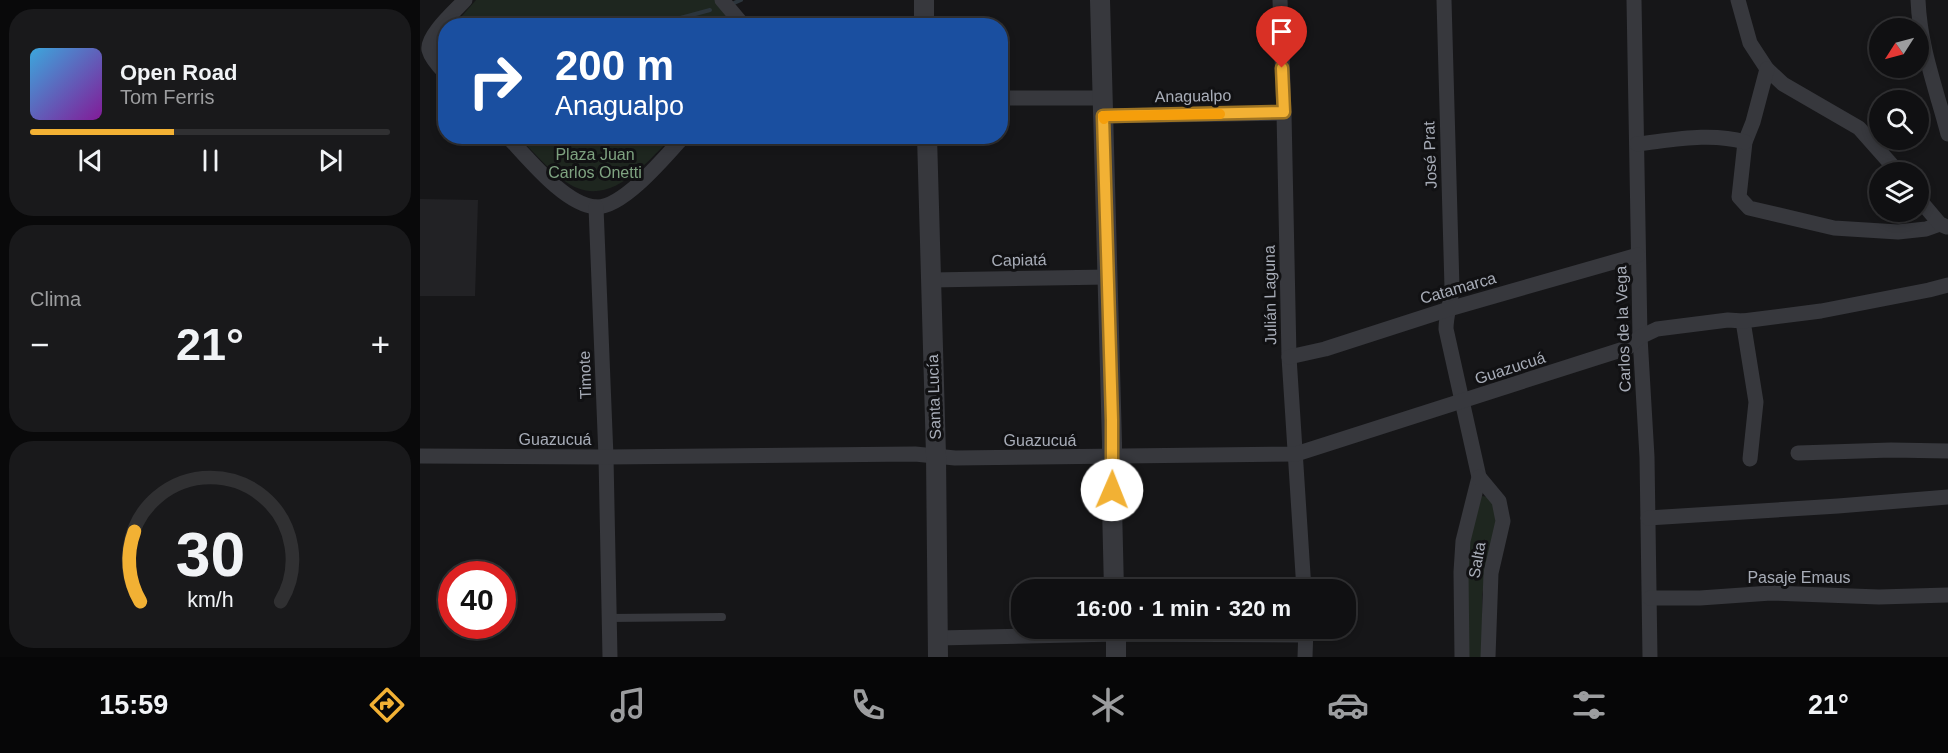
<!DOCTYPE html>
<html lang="es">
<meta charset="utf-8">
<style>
:root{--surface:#101012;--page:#19191b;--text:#f1f3f6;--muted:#9c9d9f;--line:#303032;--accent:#f2b134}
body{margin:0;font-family:Helvetica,sans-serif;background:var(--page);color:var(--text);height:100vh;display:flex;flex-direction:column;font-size:22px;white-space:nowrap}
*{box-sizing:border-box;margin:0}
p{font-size:20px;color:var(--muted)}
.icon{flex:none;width:33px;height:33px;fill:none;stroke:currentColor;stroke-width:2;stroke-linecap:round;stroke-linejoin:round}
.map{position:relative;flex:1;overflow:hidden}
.drawer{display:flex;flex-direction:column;gap:9px;padding:9px;background:#09090a;width:420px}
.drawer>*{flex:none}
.top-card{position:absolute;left:18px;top:18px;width:570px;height:126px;border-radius:24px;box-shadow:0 3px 9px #0003,0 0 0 2px var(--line);background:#1a4fa0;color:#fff;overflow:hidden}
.needle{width:39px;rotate:234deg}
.buttons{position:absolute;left:1449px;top:18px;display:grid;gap:12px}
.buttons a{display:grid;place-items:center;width:60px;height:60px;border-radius:50%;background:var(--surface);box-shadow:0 3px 9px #0003,0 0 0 2px var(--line);font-size:30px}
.speed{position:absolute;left:18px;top:561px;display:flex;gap:12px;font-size:30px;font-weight:700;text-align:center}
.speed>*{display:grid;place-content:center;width:78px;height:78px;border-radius:50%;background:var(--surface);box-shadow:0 3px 9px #0003,0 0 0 2px var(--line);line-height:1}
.speed .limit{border:9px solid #d22;background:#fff;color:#111}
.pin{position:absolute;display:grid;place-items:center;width:51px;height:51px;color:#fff;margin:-62px -26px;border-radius:50% 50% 50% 0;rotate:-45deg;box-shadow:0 0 6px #0007}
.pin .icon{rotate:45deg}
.me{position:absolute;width:66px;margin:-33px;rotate:1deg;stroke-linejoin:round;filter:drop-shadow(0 0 4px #0008)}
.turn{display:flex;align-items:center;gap:21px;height:126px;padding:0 18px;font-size:27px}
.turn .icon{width:78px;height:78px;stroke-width:2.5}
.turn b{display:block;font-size:42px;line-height:51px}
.big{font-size:45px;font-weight:700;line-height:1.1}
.drawer .tile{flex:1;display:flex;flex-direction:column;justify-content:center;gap:9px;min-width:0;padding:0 21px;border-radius:24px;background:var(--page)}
.drawer .dial{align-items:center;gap:0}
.dial svg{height:156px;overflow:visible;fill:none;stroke:var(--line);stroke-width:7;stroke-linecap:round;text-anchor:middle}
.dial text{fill:var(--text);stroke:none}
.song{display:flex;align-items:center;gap:18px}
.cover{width:72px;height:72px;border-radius:9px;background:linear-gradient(135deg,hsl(200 70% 55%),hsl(290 70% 35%))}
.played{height:6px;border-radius:3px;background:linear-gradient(90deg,var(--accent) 40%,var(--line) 40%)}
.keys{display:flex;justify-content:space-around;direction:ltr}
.heat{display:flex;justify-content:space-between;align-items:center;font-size:33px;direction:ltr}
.trip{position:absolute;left:591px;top:579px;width:345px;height:60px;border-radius:24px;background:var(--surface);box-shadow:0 3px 9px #0003,0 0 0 2px var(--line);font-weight:700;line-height:60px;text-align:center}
.menu{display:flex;height:96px;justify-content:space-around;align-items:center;background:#060607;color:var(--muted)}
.menu .icon{width:42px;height:42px}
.menu .active{color:var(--accent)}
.menu b{font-size:27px;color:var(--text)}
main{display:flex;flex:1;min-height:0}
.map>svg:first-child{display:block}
.built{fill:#222225}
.green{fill:#1e261f}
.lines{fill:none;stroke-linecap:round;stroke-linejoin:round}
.stream{stroke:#2c353c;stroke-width:4}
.service{stroke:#37383d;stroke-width:8}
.minor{stroke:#37383d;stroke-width:15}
.tertiary{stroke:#37383d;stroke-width:20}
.route-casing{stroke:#9d7322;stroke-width:15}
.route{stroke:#f2b134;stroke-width:10}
.slow{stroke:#f59e0b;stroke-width:10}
.labels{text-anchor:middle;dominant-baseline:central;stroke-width:6;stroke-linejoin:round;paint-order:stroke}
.street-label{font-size:16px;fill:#a8adb8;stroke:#111113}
.park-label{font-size:16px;fill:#7fa381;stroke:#111113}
</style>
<main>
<section class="drawer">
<div class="tile">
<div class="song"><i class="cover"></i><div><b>Open Road</b><p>Tom Ferris</p></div></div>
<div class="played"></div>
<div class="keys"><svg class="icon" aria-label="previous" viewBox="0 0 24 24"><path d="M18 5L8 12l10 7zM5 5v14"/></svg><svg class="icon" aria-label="pause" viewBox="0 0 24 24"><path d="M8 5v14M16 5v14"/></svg><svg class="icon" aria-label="next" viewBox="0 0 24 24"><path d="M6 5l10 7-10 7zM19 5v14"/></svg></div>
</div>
<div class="tile"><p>Clima</p>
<div class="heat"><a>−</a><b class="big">21°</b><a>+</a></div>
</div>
<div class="tile dial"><svg viewBox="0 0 100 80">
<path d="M14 69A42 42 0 1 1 86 69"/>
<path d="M14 69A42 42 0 0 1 11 33" stroke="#f2b134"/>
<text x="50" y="56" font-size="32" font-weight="700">30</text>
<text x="50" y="72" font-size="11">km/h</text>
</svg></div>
</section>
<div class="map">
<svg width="1528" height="657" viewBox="0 0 1528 657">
<rect width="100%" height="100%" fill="#161618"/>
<!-- built -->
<path class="built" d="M0 199 58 200 55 296H0Z"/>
<!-- green -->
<g class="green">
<path d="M56 0H296L315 26H33Z"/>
<path d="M98 137H252C224 165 186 214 142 179 126 167 113 151 98 137Z"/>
<path d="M1062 496 1068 497 1073 503 1076 522 1062 595V657H1045L1043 562 1056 500Z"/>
</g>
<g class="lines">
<!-- stream -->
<g class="stream">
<path d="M314 3 321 0"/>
<path d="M231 26 290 10"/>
</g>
<!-- service -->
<path class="service" d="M189 618 302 617"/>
<!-- minor -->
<g class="minor">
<path d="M302 0 324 26"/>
<path d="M860 0 864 113 869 357 884 590"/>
<path d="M1024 0 1032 288C1031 302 1026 315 1026 329L1059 477 1043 541 1041 572 1042 657"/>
<path d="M1214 0 1220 337 1227 457 1230 657"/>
<path d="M1318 0 1330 43 1347 69 1363 84 1439 128 1478 172"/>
<path d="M1498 0C1500 48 1516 88 1528 134"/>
<path d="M1347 69 1333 122 1325 142 1319 197 1329 208 1414 228 1478 232 1506 229 1520 224"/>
<path d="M26 74C20 68 11 58 9 50 6 36 36 10 45 0"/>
<path d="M580 98H683"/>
<path d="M683 116 864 113"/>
<path d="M87 136C108 158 145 205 176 207 203 208 246 156 264 136"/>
<path d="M1217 144C1253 140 1290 132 1325 142"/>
<path d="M1498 198 1520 224 1527 227"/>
<path d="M176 207 186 457 190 657"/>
<path d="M511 280 688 277"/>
<path d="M1323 321 1336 402 1330 459"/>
<path d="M869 357 905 349 1029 309 1218 255"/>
<path d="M1378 453 1471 450 1528 451"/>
<path d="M0 456 186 457 495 454 535 458 876 454 1207 348 1220 337 1237 329 1308 320 1323 321 1401 311 1509 290 1528 285"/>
<path d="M1059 477 1079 501 1083 521 1071 573 1068 657"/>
<path d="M1228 518 1418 506 1528 497"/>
<path d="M1230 598H1280L1351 593 1459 597 1528 595"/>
<path d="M518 638 696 634 885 635"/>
<path d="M885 657 886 628"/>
</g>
<!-- tertiary -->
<g class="tertiary">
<path d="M504 0V26"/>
<path d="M680 0 692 443V506L694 590"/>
<path d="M507 136 516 455 518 657"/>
<path d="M696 628V657"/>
</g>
</g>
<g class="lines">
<!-- route casing -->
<g class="route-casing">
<path id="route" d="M692 490V420L683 116 864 112 862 68"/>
</g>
<!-- route -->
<use href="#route" class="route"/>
<!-- slow -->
<path class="slow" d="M684 119 683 116 800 114"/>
</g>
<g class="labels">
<!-- street labels -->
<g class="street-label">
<text transform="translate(773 96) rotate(-1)">Anagualpo</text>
<text transform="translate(1010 155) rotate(-92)">José Prat</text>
<text transform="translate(599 260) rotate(-1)">Capiatá</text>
<text transform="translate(1038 288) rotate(-16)">Catamarca</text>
<text transform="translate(850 295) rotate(-91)">Julián Laguna</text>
<text transform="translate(1203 329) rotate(-92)">Carlos de la Vega</text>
<text transform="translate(1090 368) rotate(-18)">Guazucuá</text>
<text transform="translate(165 375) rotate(-92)">Timote</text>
<text transform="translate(514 397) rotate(-92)">Santa Lucía</text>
<text x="135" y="439">Guazucuá</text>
<text x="620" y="440">Guazucuá</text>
<text transform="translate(1057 560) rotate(-80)">Salta</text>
<text x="1379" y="577">Pasaje Emaus</text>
</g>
<!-- park labels -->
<g class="park-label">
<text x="175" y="154">Plaza Juan<tspan x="175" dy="18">Carlos Onetti</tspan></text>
</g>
</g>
</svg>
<div class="buttons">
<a><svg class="needle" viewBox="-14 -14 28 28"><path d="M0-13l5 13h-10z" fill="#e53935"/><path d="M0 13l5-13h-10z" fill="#9c9d9f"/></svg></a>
<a><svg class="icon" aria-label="search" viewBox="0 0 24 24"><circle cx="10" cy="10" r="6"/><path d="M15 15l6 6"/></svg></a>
<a><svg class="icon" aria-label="layers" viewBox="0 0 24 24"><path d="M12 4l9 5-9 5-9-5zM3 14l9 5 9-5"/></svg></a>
</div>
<div class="speed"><div class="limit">40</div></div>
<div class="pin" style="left:862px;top:68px;background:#d93025"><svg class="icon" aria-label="arrive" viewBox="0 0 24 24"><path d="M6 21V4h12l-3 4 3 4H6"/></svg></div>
<svg class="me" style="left:692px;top:490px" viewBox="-20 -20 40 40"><circle r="19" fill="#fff"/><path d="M0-13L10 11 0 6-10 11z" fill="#f2b134"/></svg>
<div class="trip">16:00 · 1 min · 320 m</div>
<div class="top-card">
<div class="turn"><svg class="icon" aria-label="right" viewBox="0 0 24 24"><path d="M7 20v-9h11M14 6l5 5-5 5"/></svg><div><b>200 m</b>Anagualpo</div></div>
</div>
</div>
</main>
<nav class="menu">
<b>15:59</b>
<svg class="icon active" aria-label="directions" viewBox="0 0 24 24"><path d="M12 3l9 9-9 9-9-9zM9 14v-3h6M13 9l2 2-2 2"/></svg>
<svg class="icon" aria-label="music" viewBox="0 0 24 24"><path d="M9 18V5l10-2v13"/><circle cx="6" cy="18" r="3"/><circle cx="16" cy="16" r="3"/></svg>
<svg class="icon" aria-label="phone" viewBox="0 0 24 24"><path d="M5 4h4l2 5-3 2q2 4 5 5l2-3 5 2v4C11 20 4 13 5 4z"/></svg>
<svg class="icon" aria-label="climate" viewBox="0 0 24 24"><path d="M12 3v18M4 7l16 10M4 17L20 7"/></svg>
<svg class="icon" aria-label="car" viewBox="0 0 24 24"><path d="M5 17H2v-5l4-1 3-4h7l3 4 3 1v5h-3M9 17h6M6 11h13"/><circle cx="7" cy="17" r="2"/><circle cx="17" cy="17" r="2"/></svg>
<svg class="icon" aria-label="filters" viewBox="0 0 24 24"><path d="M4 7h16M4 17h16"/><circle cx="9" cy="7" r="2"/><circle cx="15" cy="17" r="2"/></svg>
<b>21°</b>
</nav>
